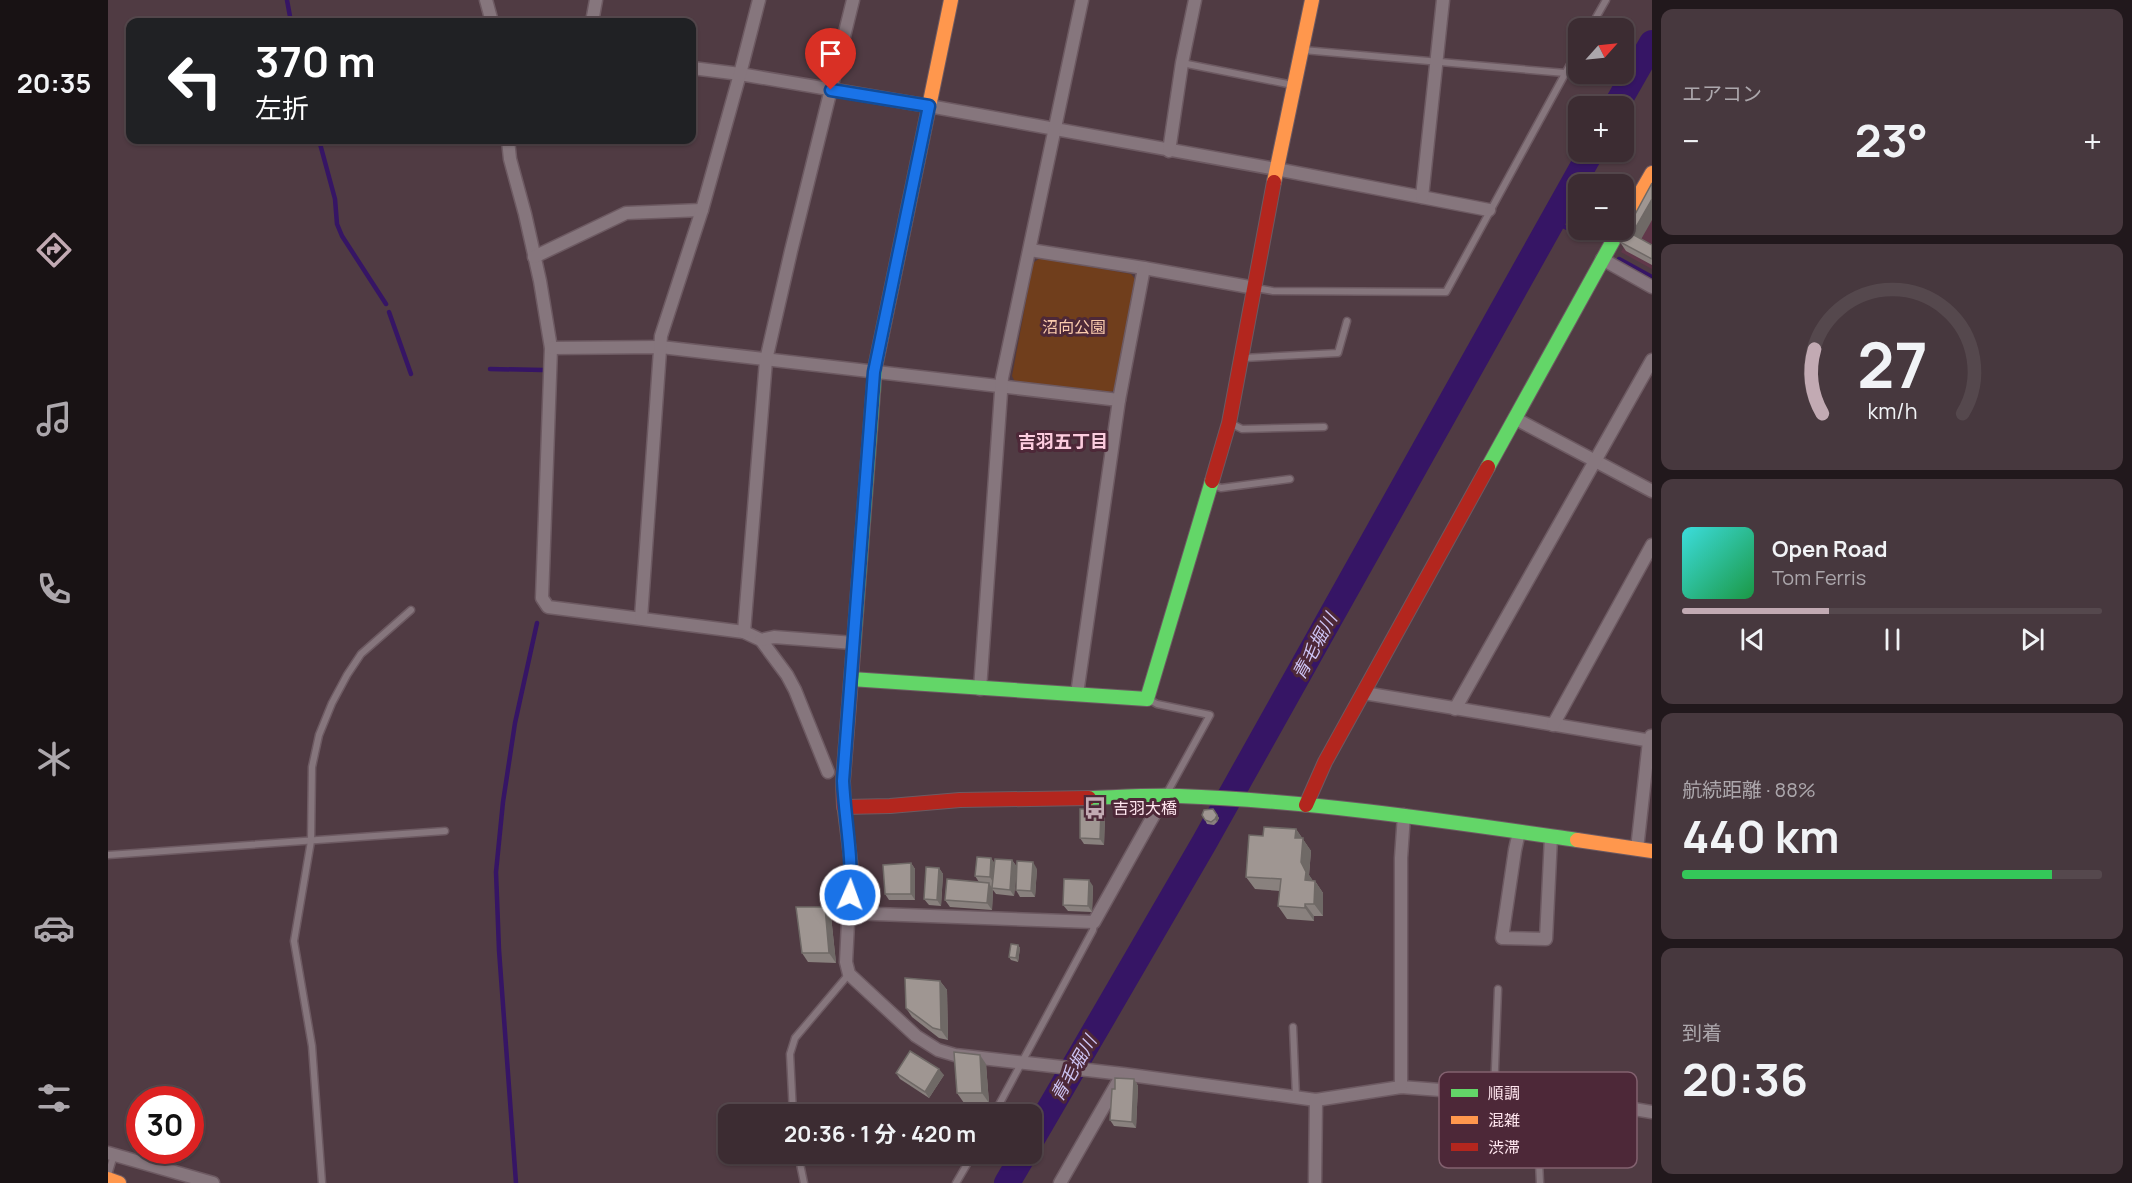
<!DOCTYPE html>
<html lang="ja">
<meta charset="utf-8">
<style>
:root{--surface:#3c2c32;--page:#47383e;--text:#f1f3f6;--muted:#aca7ac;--line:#55484d;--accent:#c2aab3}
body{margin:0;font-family:Manrope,"Noto Sans JP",sans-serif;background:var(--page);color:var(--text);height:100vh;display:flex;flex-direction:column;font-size:22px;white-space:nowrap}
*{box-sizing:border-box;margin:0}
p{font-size:20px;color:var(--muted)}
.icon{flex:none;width:33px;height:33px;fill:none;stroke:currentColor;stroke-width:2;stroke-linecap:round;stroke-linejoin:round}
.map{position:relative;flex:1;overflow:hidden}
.side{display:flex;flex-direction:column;gap:9px;padding:9px;background:#21181c;width:480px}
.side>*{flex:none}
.banner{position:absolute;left:18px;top:18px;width:570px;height:126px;border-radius:12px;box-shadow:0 2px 4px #0004,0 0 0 2px var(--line);background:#202124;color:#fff;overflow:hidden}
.needle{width:39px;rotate:63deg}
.controls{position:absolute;left:1460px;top:18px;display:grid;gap:12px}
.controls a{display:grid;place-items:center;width:66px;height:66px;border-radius:12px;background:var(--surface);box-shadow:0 2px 4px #0004,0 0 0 2px var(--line);font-size:30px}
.speed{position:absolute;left:18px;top:1086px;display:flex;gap:12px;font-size:30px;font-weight:700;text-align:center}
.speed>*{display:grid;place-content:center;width:78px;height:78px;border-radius:50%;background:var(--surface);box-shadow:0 2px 4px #0004,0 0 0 2px var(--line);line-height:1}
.speed .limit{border:9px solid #d22;background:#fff;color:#111}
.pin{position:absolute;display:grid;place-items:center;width:51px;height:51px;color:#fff;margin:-62px -26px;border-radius:50% 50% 50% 0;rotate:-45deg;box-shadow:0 0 6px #0007}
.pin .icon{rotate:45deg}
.me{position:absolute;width:66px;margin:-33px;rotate:2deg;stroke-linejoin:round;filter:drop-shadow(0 0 4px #0008)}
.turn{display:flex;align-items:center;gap:21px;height:126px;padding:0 30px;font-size:27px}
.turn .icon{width:78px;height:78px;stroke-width:2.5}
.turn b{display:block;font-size:42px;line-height:51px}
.big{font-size:45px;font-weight:700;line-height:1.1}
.side .tile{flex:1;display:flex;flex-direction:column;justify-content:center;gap:9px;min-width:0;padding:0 21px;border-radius:12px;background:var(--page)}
.side .dial{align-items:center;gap:0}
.dial svg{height:156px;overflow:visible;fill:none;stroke:var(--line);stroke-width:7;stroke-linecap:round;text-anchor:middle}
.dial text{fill:var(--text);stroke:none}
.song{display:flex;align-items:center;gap:18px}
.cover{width:72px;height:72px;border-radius:9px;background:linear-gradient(135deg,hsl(180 70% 55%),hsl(140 70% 35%))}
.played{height:6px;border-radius:3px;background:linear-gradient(90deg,var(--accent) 35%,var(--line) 35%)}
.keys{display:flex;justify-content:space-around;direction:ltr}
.heat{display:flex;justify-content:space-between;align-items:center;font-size:33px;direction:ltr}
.charge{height:9px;border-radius:4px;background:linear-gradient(90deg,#34c759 88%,var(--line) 0)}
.trip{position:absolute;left:610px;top:1104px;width:324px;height:60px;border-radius:12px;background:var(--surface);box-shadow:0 2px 4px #0004,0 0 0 2px var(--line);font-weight:700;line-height:60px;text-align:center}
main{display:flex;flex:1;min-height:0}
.tabs{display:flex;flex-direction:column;width:108px;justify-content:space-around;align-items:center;background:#181214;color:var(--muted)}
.tabs .icon{width:42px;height:42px}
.tabs .on{color:var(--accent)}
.tabs b{font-size:27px;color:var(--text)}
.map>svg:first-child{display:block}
.built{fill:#61384a}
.green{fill:#703e1c}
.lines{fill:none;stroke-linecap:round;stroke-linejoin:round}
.stream{stroke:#361565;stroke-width:4.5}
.river{stroke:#361565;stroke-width:26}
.lane-casing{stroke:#6d5a62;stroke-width:9}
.street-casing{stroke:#6d5a62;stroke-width:15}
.fast-casing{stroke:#6d5a62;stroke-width:16}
.slow-casing{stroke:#6d5a62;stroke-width:16}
.jam-casing{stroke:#6d5a62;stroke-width:16}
.lane{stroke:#86767d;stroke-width:6}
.street{stroke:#86767d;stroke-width:12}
.fast{stroke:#63d668;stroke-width:14}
.slow{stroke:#ff974d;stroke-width:14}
.jam{stroke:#b3261e;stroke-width:14}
.wall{fill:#89817e}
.shaded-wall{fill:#6f6966}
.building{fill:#9f9692;stroke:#6f6966;stroke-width:1.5}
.route-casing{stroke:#114b97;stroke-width:15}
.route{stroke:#1a73e8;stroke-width:10}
.labels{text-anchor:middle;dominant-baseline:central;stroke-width:6;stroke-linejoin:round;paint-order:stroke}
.park-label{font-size:16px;fill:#fbccae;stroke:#4d2838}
.poi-label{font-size:16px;fill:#ffe6ef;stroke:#4d2838;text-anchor:start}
.neighbourhood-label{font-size:18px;font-weight:bold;fill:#fcccde;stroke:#4d2838}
.water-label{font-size:18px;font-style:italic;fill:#cec5f5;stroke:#4d2838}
.key{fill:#4d2838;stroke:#82616f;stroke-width:1.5}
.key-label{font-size:16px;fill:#ffe6ef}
</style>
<main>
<nav class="tabs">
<b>20:35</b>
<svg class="icon on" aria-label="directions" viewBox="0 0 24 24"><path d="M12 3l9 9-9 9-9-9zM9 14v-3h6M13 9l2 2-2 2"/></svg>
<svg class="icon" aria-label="music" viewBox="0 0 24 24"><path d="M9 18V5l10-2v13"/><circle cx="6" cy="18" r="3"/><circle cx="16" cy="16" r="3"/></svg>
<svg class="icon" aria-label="phone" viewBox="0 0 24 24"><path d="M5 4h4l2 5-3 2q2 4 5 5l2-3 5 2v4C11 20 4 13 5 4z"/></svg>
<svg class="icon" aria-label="climate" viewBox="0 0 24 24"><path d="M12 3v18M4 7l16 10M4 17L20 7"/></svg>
<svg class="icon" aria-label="car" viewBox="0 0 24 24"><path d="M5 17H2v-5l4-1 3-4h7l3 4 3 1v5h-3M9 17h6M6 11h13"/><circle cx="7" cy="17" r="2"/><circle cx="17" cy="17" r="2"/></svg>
<svg class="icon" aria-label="filters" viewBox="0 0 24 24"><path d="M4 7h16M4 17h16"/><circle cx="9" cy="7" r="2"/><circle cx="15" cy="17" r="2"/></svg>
</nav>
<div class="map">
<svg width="1544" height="1183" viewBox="0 0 1544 1183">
<rect width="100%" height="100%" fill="#503b43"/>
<!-- built -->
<path class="built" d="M1544 198V269L1513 252Z"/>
<!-- green -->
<path class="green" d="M932 258 1023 274 1027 279 1007 390 1002 392 908 384 904 376 925 263Z"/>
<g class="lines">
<!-- stream -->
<g class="stream">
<path d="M179 0 183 22"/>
<path d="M211 140 227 199 229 224 234 236 278 304"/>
<path d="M1444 220 1459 228"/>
<path d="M1511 259 1544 277"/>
<path d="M281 312 303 374"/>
<path d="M382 369 435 370"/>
<path d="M408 1183 391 950 388 872 395 802 407 723 429 623"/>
</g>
<!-- river -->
<g class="river">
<path d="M1508 106 1544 43"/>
<path d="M924 1139 1096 843 1483 152"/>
<path d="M899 1183 916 1154"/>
</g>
<!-- lane casing -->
<g class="lane-casing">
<g id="lane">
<path d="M1482 28 1498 0"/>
<path d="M1195 50 1457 73"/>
<path d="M1074 63 1185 85"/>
<path d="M1147 288 1165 291 1338 292 1470 50"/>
<path d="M1135 358 1230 353 1239 321"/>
<path d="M1122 423 1134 429 1216 427"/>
<path d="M1105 485 1113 488 1182 479"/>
<path d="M1040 699 1049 704 1102 715 1059 793"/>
<path d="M0 855 337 831"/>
<path d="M1185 1027 1188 1097"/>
<path d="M1386 1094 1390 989"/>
<path d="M1428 1098 1432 1183"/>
<path d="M685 1114 682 1054 687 1038 741 974"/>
<path d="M886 1114 985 930 986 922"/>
<path d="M690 1154 696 1183"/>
<path d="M0 1175 6 1155"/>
<path d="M214 1183 204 1046 186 941 203 841 204 767 211 735 224 703 239 675 253 654 303 610"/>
<path d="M848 1183 865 1154"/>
</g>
</g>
<!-- street casing -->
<g class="street-casing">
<g id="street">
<path d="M378 0 384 22"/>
<path d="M484 22 488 0"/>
<path d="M584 68 632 74 821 106 1168 169 1381 210"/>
<path d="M400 140 402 159 417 214 432 281 443 348 434 598 440 607 636 632 653 640 679 675 687 690 720 772"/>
<path d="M1061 151 1074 63 1087 0"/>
<path d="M1314 197 1335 0"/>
<path d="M922 250 1036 268 1147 288"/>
<path d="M426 257 518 213 594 210"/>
<path d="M1494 259 1544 287"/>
<path d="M443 348 553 347 1011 400"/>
<path d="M1408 419 1544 491"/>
<path d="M533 618 553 336 594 210 632 74 651 0"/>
<path d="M636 632 658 360 683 251 745 0"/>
<path d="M653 640 666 637 746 643"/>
<path d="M872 689 894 378 974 0"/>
<path d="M1256 693 1544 741"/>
<path d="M969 694 1011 400 1036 268"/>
<path d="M1347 709 1544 360"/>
<path d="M1445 725 1544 545"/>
<path d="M736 807 743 863 738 962 741 974 808 1036 830 1050 847 1055 1015 1074 1208 1100 1293 1087 1479 1101 1544 1112"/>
<path d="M1411 832 1407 850 1394 938 1438 939 1443 837"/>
<path d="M1529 849 1541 741 1543 736"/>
<path d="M741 913 986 922 1057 795"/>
<path d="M1293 1087V858L1296 815"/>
<path d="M0 1153 105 1183"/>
<path d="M952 1183 1011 1080"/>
<path d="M1207 1183 1208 1100"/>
</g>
</g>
<!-- fast casing -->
<g class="fast-casing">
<g id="fast">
<path d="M1380 467 1511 230"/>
<path d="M745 654 767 368"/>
<path d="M743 679 1039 699 1104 481"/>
<path d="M981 798C1011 797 1041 795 1071 796 1205 801 1337 821 1469 840"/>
</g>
</g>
<!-- slow casing -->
<g class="slow-casing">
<g id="slow">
<path d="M1166 182 1204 0"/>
<path d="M1515 223 1544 173"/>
<path d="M767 368 843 0"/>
<path d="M1469 840 1544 851"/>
<path d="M0 1179 11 1183"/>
</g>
</g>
<!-- jam casing -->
<g class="jam-casing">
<g id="jam">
<path d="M1104 481 1121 423 1166 182"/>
<path d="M745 654 735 781 736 807 782 806 852 800 981 798"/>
<path d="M1198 805 1217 762 1380 467"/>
</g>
</g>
<!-- lane -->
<use href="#lane" class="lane"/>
<!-- street -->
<use href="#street" class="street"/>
<!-- fast -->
<use href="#fast" class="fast"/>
<!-- slow -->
<use href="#slow" class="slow"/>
<!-- jam -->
<use href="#jam" class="jam"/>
</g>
<!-- wall -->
<g class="wall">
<path d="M1533 239 1544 245V265L1518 251 1512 242Z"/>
<path d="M1105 809 1111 818 1109 822 1106 825 1099 824 1097 820Z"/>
<path d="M997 815 996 845 976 844 972 838Z"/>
<path d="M1188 829 1203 851 1201 875 1205 881H1207L1215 893V916H1206V921L1179 919 1170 906 1172 891 1147 889 1138 877Z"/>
<path d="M883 858 886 863 904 860 909 867 906 896 888 894 885 890 884 910 842 907 837 900 871 882 867 876Z"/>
<path d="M803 863 807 869V900H781L777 894Z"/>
<path d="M831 868 835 874 833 906 821 905 816 899Z"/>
<path d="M929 869 927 897H912L908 890Z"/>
<path d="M985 886 984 912 960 911 955 905Z"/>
<path d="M723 916 728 963 700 962 694 953Z"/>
<path d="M910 945 912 948 910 962 903 960 901 957Z"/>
<path d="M832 981 839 990 840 1040 831 1038 804 1017 798 1008Z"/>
<path d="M878 1064 881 1103H856L849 1093Z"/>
<path d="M788 1073 836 1075 821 1098 792 1079Z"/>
<path d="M1026 1079 1030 1086 1028 1128 1006 1126 1002 1120 1007 1089Z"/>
</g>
<!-- shaded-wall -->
<g class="shaded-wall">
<path d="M1544 199V220L1531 243 1524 234Z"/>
<path d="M993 809 997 815 996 845 992 839Z"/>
<path d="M1109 815 1111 818 1109 822 1107 819Z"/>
<path d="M1188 829 1203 851 1201 875 1207 884V881L1215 893V916L1206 904 1197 880 1187 838Z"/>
<path d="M883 858 888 865 886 884 882 877Z"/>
<path d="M904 860 909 867 906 896 902 890Z"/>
<path d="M925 862 929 869 927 897 923 891Z"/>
<path d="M803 863 807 869V900L803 894Z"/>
<path d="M831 868 835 874 833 906 829 900Z"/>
<path d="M981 880 985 886 984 912 980 906Z"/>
<path d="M881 883 885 890 884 910 879 903Z"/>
<path d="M1197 904 1206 916V921L1197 908Z"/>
<path d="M717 907 723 916 728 963 721 953Z"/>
<path d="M910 945 912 948 910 962 908 958Z"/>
<path d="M832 981 839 990 840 1040 833 1030Z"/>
<path d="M872 1055 878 1064 881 1103 874 1093Z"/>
<path d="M831 1069 836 1075 821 1098 817 1092Z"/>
<path d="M1026 1079 1030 1086 1028 1128 1024 1122Z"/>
</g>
<!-- building -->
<g class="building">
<path d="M1544 183V199L1524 234 1544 245V259L1512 242Z"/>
<path d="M972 809H993L992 839 972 838Z"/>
<path d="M1105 809 1109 815 1107 819 1103 822 1097 820 1094 815 1096 810Z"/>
<path d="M1156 827 1188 829 1187 838H1195L1193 862 1198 872 1197 880 1207 881 1206 904H1197V908L1170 906 1173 879 1138 877 1141 835 1155 836Z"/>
<path d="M869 857 883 858 882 877 867 876Z"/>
<path d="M887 859 904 860 902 890 884 888Z"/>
<path d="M909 861 925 862 923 891 908 890Z"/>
<path d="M803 863V894H777L775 865Z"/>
<path d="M818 867 831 868 829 900 816 899Z"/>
<path d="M839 879 881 883 879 903 837 900Z"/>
<path d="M956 879 981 880 980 906 955 905Z"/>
<path d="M688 907H717L721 953H694Z"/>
<path d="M903 944 910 945 908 958 901 957Z"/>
<path d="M797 978 832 981 833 1030 825 1028 798 1008Z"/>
<path d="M802 1051 831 1069 817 1092 788 1073Z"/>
<path d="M846 1052 872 1055 874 1093H849Z"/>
<path d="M1007 1078 1026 1079 1024 1122 1002 1120 1004 1089H1007Z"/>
</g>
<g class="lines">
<!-- route casing -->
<g class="route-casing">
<path id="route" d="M723 90 821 106 766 372 735 781C737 819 745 857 742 895"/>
</g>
<!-- route -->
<use href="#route" class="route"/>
</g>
<!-- icons -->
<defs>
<g id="bus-bare" transform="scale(1.8)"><path d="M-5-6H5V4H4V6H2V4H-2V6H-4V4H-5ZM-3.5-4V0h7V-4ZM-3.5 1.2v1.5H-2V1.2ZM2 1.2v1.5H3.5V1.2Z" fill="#c2aab3" stroke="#4d2838" stroke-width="2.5" paint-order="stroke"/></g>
</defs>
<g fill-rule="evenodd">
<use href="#bus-bare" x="987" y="808"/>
</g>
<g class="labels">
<!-- park labels -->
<g class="park-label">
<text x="966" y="327">沼向公園</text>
</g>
<!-- poi labels -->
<g class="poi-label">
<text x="1005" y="808">吉羽大橋</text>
</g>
<!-- neighbourhood labels -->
<g class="neighbourhood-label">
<text x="955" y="441">吉羽五丁目</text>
</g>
<!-- water labels -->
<g class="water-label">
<text transform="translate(1206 646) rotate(-61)">青毛堀川</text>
<text transform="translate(965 1068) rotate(-60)">青毛堀川</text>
</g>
</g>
<!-- legend -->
<rect x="1331" y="1072" width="198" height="96" rx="9" class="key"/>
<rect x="1343" y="1089" width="27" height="8" fill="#63d668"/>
<rect x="1343" y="1116" width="27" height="8" fill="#ff974d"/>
<rect x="1343" y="1143" width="27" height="8" fill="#b3261e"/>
<g class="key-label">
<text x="1380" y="1099">順調</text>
<text x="1380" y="1126">混雑</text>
<text x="1380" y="1153">渋滞</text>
</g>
</svg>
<div class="controls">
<a><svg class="needle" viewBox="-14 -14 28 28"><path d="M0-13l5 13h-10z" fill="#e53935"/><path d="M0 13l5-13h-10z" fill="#aca7ac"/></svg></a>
<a>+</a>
<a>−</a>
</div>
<div class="speed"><div class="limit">30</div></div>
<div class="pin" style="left:723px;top:90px;background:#d93025"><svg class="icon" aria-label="arrive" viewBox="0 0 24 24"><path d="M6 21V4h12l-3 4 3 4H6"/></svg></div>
<svg class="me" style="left:742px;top:895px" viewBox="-20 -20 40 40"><circle r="17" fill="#1a73e8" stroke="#fff" stroke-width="3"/><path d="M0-11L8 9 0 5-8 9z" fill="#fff"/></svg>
<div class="trip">20:36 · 1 分 · 420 m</div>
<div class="banner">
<div class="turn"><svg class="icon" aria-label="left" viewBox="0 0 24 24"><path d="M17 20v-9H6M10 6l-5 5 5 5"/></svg><div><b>370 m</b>左折</div></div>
</div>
</div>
<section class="side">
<div class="tile"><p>エアコン</p>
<div class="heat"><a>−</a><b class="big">23°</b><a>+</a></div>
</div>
<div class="tile dial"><svg viewBox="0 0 100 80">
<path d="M14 69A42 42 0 1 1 86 69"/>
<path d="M14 69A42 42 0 0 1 10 36" stroke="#c2aab3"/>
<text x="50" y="56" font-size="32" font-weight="700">27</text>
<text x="50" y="72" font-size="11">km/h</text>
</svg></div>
<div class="tile">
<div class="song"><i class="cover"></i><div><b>Open Road</b><p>Tom Ferris</p></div></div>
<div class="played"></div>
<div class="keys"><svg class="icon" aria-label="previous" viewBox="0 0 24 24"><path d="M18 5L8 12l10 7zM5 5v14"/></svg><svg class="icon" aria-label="pause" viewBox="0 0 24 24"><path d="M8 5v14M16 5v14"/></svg><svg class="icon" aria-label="next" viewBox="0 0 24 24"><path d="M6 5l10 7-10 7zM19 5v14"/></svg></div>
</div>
<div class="tile"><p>航続距離 · 88%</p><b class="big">440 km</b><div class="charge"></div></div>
<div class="tile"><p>到着</p><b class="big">20:36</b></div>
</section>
</main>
